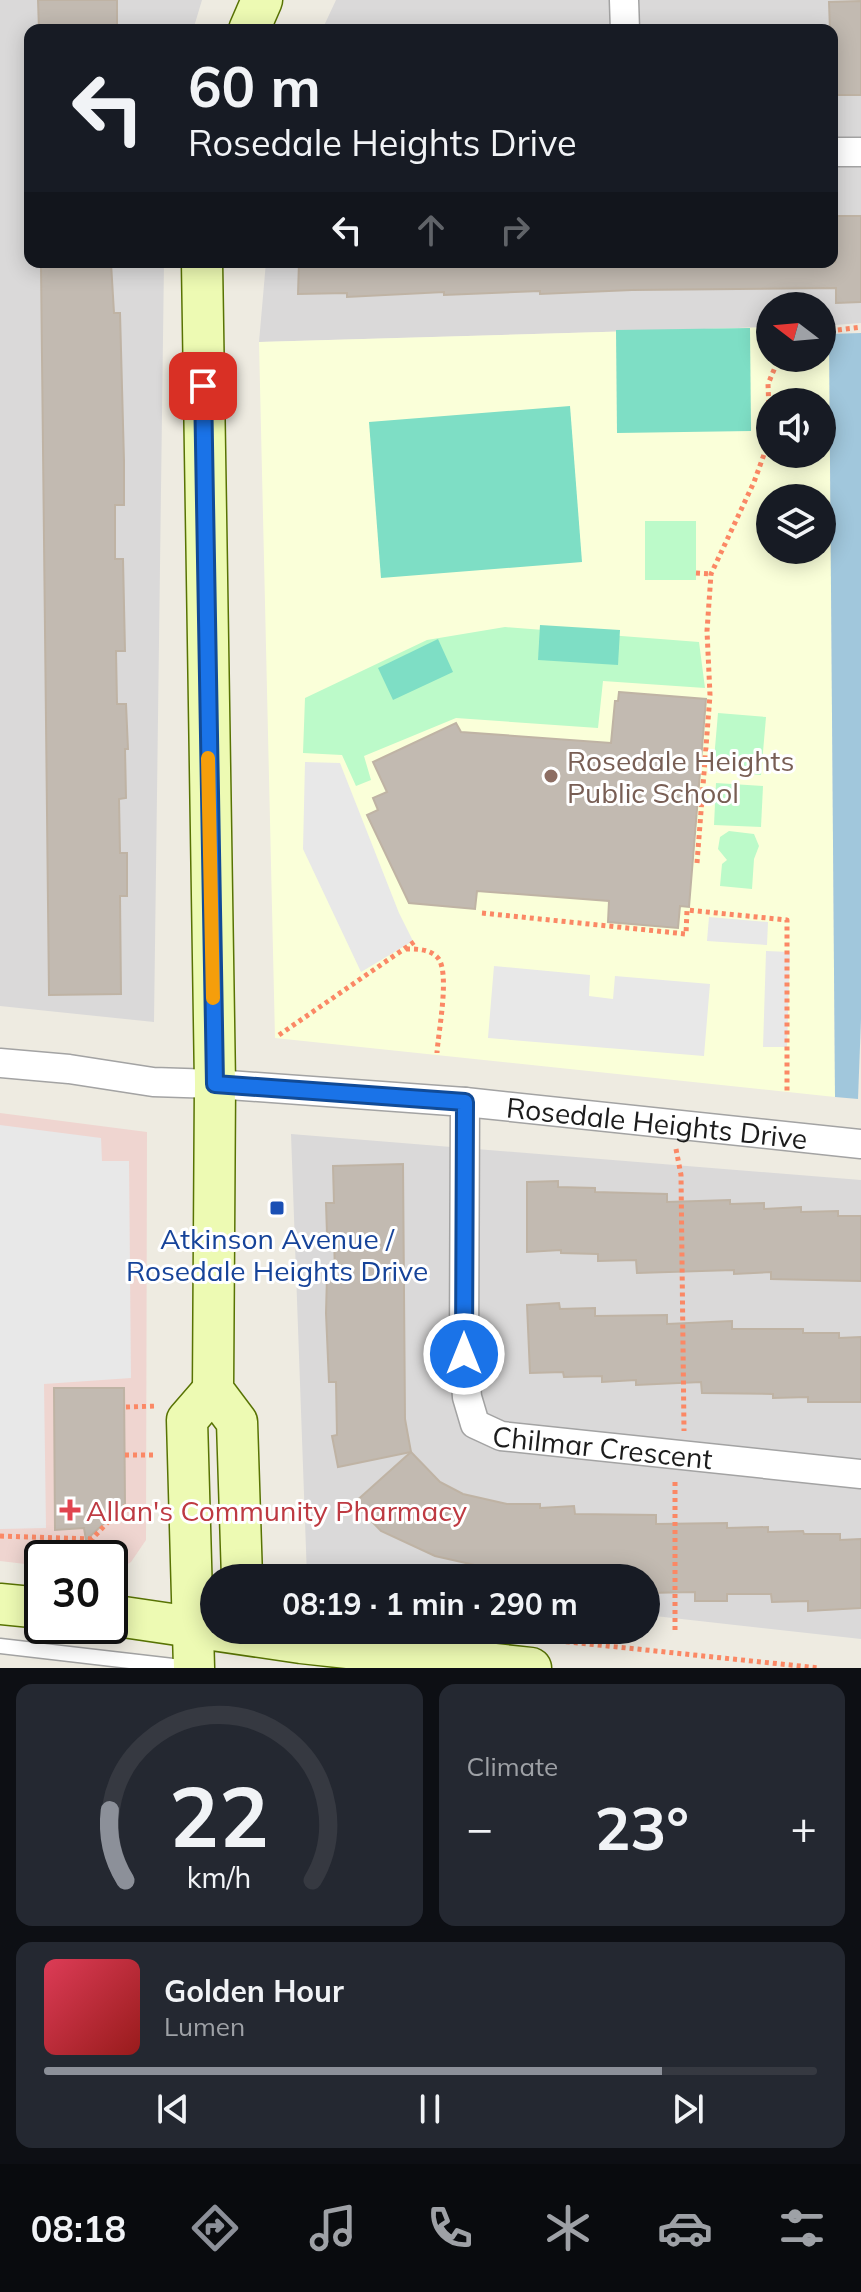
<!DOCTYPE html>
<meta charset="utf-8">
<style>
:root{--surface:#171b24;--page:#242831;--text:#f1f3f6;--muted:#9ea1a6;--line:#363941;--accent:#8c9099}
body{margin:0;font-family:Mulish,sans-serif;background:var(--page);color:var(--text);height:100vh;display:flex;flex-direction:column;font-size:30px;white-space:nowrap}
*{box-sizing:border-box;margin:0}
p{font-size:26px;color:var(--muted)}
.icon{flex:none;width:44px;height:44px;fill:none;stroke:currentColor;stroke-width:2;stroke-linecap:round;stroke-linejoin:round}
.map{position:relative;height:1668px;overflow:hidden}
.details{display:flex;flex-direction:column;gap:16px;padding:16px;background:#0d0f14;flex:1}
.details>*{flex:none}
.hud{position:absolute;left:24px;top:24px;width:814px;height:244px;border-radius:16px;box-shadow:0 4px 20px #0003;background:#171b24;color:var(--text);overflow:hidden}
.needle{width:52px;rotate:286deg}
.tools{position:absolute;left:756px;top:292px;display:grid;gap:16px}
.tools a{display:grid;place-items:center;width:80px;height:80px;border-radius:50%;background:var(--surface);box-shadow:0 4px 20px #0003;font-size:40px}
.speed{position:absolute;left:24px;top:1540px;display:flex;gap:16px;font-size:40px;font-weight:700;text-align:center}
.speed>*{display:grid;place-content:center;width:104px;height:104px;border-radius:50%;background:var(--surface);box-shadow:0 4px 20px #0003;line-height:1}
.speed .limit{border:4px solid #111;border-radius:12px;background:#fff;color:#111}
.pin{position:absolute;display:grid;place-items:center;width:68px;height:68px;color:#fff;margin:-34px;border-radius:16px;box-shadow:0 4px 12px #0006}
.me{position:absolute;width:88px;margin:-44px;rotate:0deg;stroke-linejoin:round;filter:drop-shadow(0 0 6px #0008)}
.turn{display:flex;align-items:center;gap:28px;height:168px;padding:0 32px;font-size:36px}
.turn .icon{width:104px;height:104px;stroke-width:2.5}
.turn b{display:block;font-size:56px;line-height:68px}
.lanes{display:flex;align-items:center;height:76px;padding:0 32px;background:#0003;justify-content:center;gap:40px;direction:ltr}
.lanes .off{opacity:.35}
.big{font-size:60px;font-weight:700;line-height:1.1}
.details .tile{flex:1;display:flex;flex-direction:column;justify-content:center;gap:12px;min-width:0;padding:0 28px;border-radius:16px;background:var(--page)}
.details .dial{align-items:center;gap:0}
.dial svg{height:208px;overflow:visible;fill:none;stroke:var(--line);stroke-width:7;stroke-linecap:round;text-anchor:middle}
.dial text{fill:var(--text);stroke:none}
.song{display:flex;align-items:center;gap:24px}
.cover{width:96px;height:96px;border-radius:12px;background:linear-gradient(135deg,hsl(350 70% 55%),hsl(0 70% 35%))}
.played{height:8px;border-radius:4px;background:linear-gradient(90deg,var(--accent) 80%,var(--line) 80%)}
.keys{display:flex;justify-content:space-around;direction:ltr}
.heat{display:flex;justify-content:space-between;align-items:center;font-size:44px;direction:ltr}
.details .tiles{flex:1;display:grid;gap:16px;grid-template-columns:1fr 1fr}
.tile:last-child{grid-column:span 2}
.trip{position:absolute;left:200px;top:1564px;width:460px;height:80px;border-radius:40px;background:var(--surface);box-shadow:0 4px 20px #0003;font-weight:700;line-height:80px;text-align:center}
.dock{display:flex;height:128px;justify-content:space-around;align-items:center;background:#090b0e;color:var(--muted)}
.dock .icon{width:56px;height:56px}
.dock .selected{color:var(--accent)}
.dock b{font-size:36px;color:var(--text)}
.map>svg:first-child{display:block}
.residential{fill:#dad9d9}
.commercial{fill:#efd5d0}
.education{fill:#faffd9;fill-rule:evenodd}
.park{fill:#bcfac9}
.pitch{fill:#7edec5}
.parking{fill:#e8e8e8}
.water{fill:#a1c7dc}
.building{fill:#c2bab1;stroke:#bfb3a4;stroke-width:2}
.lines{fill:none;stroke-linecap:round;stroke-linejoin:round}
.lane-casing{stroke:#a3a3a3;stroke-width:17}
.street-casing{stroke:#a3a3a3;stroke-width:31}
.secondary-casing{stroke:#587303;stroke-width:43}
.path{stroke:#fb8865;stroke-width:5;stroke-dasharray:4 4;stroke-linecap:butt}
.lane{stroke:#fff;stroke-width:14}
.street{stroke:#fff;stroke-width:28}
.secondary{stroke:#edfab3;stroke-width:40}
.route-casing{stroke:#114b97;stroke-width:20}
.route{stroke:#1a73e8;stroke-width:14}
.slow{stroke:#f59e0b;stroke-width:14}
.education-dot{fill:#8d6e63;stroke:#fff;stroke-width:3}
.transit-dot{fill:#1a4fb4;stroke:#fff;stroke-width:3}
.health-dot{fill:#e0444e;stroke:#fff;stroke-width:3}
.labels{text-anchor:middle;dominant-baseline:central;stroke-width:6;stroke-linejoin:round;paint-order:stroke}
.education-label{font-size:28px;fill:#785e54;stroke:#fff;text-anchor:start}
.street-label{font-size:28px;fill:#1c1c1c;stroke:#fff}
.transit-label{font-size:28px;fill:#164399;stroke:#fff}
.health-label{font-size:28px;fill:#be3a42;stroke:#fff;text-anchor:start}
</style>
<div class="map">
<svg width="861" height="1668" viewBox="0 0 861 1668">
<rect width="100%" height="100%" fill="#eeebe1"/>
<!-- residential -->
<g class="residential">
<path d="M0 0H202L193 30H30V262H164L154 1022 0 1006Z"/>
<path d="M336 0H861V323L822 326V306H770V327L259 342 266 262H832V30H322Z"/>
<path d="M291 1134 861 1180V1639L646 1615V1578L307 1577Z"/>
</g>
<!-- commercial -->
<path class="commercial" d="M0 1113 147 1132 146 1540 131 1562 111 1574 110 1558H42V1566L0 1561Z"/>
<!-- education -->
<path class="education" d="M822 326H829L835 1097 275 1038 259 342 770 327V358H822ZM770 402H822V454H770ZM770 498H822V550H770Z"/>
<!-- park -->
<g class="park">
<rect x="645" y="521" width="51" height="59"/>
<path d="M505 627 699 642 705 688 603 681 598 728 456 718 364 756 371 780 356 786 342 755 303 753 305 698 427 640Z"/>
<path d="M718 713 766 717 761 775 713 771Z"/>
<path d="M716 783 763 786 761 827 714 825Z"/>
<path d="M729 831 754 834 759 846 754 859 752 889 720 886 722 864 727 860 718 849 720 837Z"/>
</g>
<!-- pitch -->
<g class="pitch">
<path d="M750 328 751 431 617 433 616 330Z"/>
<path d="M570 406 582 562 381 578 369 422Z"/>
<path d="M540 625 620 630 618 665 538 660Z"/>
<path d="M438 639 453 672 393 700 378 668Z"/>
</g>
<!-- parking -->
<g class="parking">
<path d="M305 762 340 763 399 913 413 941 361 972 303 849Z"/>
<path d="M709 917 768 922 767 945 707 941Z"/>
<path d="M766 951 790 952 787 1047H763Z"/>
<path d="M494 966 590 975 589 996 613 999 615 976 710 984 704 1056 488 1038Z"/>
<path d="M0 1125 101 1138 102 1161H129L131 1378 44 1384 46 1528 0 1529Z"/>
</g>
<!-- water -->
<path class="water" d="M861 333V1019L858 1099 835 1097 829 334Z"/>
<!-- building -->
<g class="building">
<path d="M38 0H117V30H39Z"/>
<path d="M861 1V95H832V30H830L829 2Z"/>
<path d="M834 216H861V302L836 303V288L632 290 540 294V291L444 295V292L347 297V293L298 294 299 262H835Z"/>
<path d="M111 263 114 313H120L124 461V505H115V559H123L125 651H116L117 704H126L128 749H125L126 798 119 799 120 853H127V896H120L121 994 49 995 41 266Z"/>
<path d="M619 692 706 699 689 907 680 906 678 928 608 922 609 901 477 891 475 909 409 903 367 815 378 810 373 798 387 792 373 762 456 723 461 732 611 743 615 701H618Z"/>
<path d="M403 1164 405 1419 411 1452 338 1467 332 1436 337 1435 336 1382H329L326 1313 327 1276H335L334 1234H327L326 1203H334L333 1166Z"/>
<path d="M558 1181V1187L595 1188V1192L667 1194V1202L730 1200V1204L764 1203V1209L801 1207V1212L838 1211V1216H861V1281L771 1279V1272L734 1274V1270L637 1273 636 1260 598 1261V1254L561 1253V1250L527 1252V1182Z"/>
<path d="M559 1303 560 1309 595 1308V1316L667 1315V1324L732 1321V1329H803V1333H839V1338L861 1337V1402H808V1397L773 1398V1394L702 1393 701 1382 636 1385V1380L602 1382V1376L564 1377 563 1372 530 1373 527 1305Z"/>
<path d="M54 1388H124L125 1504 86 1540 84 1528 55 1530Z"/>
<path d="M411 1452 440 1482 463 1494 507 1504H540V1508L574 1506 575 1514 656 1515V1524L727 1523V1528L768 1527V1532L803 1531 804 1534H840V1540L861 1539V1608L808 1611V1601L772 1602 771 1594H727V1601H695V1592L646 1593V1578H582V1576L509 1578 510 1573 435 1556 381 1531 354 1503Z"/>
</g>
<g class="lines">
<!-- lane casing -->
<g class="lane-casing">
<path id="lane" d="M0 1646 190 1668"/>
</g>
<!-- street casing -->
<g class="street-casing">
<g id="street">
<path d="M624 0 625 30"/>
<path d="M832 152H861"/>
<path id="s1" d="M0 1063 69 1069 153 1082 215 1084 465 1102 861 1144"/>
<path id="s2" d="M465 1102 464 1354 467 1397 475 1424 501 1436 861 1474"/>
</g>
</g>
<!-- secondary casing -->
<g class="secondary-casing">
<g id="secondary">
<path d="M249 30 262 0"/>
<path d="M202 262 215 1084 213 1390 237 1422 242 1578"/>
<path d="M0 1604 42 1608"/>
<path d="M110 1615 301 1643 531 1668"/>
<path d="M194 1668 187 1420 213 1390"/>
</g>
</g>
<!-- path -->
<g class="path">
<path d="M822 332 861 327"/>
<path d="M696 573 711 574"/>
<path d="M697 863 710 695 707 631 711 574 754 482 770 438 768 384 779 358"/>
<path d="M482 913 686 934 687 910 787 920V1093"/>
<path d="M406 949C417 949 429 949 437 957 451 970 438 1033 437 1053"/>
<path d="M279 1035 417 940"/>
<path d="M676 1149 681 1175 684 1431"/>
<path d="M126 1407 158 1406"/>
<path d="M125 1455H157"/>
<path d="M0 1536 92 1539"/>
<path d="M91 1558 92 1539 122 1507 158 1508"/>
<path d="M675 1630V1479"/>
<path d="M550 1640 819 1668"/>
</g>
<!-- lane -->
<use href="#lane" class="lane"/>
<!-- street -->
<use href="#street" class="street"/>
<!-- secondary -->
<use href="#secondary" class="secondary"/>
</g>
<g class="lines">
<!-- route casing -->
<g class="route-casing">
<path id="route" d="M203 386 215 1084 465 1102 464 1354"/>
</g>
<!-- route -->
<use href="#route" class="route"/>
<!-- slow -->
<path class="slow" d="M208 758 213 998"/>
</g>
<!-- markers -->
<circle class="education-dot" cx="551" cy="776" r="8"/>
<rect class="transit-dot" x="269" y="1200" width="16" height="16" rx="4"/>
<path class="health-dot" d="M66 1498h8v8h8v8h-8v8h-8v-8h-8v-8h8z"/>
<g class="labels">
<!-- education labels -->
<g class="education-label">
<text x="567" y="760">Rosedale Heights<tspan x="567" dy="32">Public School</tspan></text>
</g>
<!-- street labels -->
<g class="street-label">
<text stroke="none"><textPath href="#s1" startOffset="660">Rosedale Heights Drive</textPath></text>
<text stroke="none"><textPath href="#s2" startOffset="454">Chilmar Crescent</textPath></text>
</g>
<!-- transit labels -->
<g class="transit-label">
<text x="277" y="1238">Atkinson Avenue /<tspan x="277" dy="32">Rosedale Heights Drive</tspan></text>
</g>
<!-- health labels -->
<g class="health-label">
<text x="86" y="1510">Allan's Community Pharmacy</text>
</g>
</g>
</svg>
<div class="tools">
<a><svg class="needle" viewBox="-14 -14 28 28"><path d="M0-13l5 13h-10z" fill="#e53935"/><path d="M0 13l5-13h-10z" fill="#9ea1a6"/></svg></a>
<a><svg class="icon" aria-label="sound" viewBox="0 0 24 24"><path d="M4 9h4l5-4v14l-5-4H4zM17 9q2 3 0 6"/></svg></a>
<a><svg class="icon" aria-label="layers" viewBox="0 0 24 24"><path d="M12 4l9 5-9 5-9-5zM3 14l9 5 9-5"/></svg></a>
</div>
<div class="speed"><div class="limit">30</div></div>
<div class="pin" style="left:203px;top:386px;background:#d93025"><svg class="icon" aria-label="arrive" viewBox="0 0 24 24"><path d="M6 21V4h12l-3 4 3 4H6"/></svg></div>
<svg class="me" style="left:464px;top:1354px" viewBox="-20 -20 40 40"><circle r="17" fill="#1a73e8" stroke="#fff" stroke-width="3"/><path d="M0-11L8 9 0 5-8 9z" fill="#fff"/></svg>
<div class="trip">08:19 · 1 min · 290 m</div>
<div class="hud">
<div class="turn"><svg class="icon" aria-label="left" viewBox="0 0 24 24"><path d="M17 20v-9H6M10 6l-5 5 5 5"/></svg><div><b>60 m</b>Rosedale Heights Drive</div></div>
<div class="lanes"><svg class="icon" aria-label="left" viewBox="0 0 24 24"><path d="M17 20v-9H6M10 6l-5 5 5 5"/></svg><svg class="icon off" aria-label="ahead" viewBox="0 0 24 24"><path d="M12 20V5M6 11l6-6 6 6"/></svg><svg class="icon off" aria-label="right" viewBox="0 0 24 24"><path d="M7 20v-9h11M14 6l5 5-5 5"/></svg></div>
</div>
</div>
<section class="details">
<div class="tiles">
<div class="tile dial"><svg viewBox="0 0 100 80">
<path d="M14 69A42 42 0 1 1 86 69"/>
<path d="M14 69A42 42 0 0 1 8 42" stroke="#8c9099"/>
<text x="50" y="56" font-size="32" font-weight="700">22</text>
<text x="50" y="72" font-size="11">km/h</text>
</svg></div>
<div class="tile"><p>Climate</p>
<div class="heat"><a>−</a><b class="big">23°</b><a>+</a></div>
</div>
<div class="tile">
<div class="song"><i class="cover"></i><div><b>Golden Hour</b><p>Lumen</p></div></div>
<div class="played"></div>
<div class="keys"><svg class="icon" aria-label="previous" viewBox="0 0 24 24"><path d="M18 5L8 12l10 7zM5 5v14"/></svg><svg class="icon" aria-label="pause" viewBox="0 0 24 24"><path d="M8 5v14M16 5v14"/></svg><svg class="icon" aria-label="next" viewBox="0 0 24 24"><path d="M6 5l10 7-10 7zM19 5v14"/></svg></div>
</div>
</div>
</section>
<nav class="dock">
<b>08:18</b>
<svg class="icon selected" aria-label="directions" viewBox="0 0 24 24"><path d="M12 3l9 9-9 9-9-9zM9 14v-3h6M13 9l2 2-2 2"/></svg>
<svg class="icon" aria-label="music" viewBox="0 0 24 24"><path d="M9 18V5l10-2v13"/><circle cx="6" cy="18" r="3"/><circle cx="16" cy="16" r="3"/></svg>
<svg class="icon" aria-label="phone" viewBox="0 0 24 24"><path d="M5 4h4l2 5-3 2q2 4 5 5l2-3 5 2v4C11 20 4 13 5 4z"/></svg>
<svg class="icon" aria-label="climate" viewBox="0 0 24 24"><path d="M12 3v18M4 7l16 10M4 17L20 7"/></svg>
<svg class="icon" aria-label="car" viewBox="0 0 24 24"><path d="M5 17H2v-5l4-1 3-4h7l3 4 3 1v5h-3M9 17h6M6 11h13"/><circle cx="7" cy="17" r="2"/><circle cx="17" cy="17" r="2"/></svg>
<svg class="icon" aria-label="filters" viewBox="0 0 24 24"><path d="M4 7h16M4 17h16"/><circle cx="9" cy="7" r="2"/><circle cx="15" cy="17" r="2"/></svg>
</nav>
